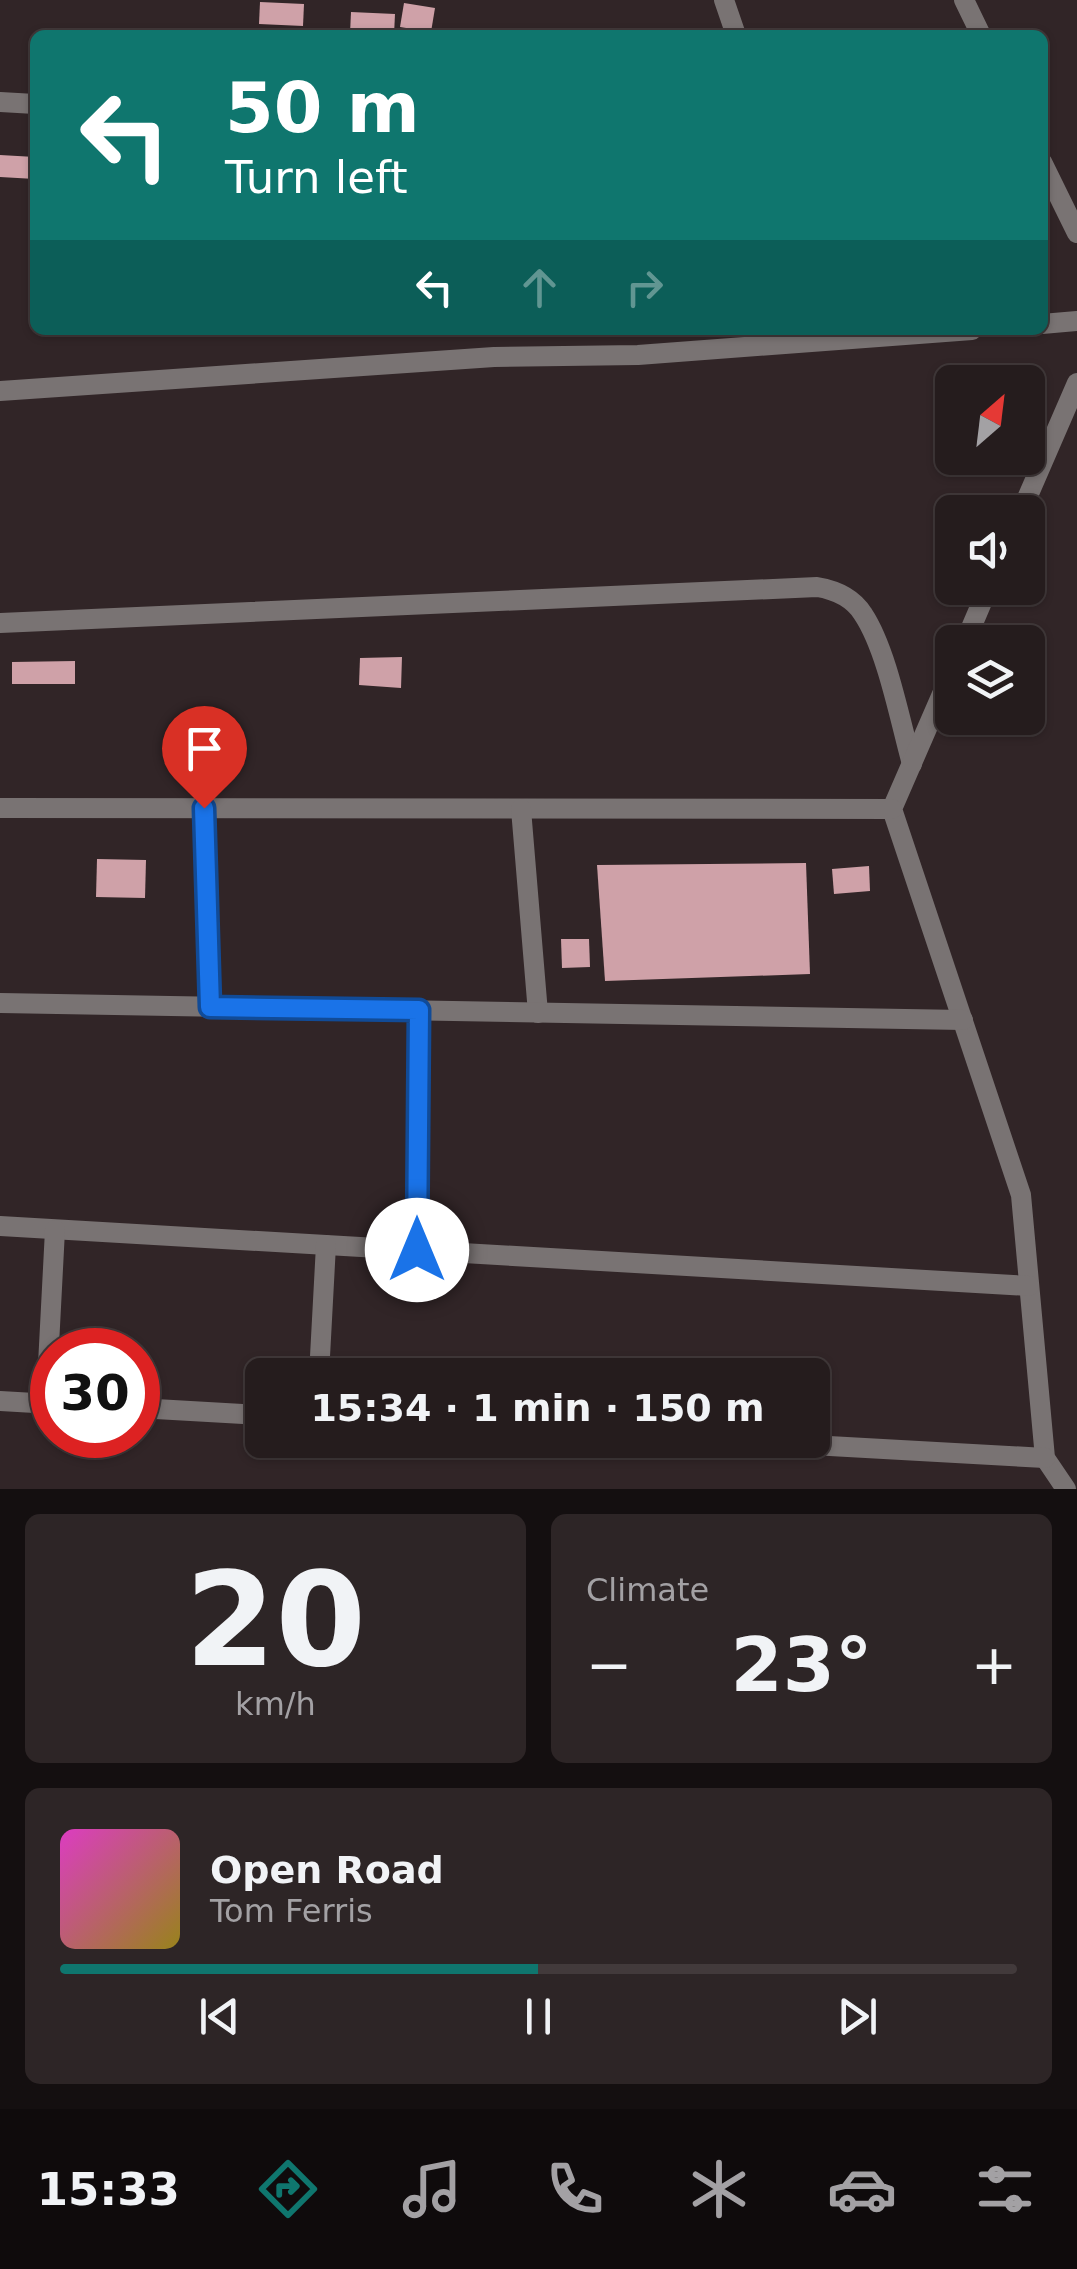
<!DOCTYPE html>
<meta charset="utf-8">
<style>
:root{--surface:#251c1d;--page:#2d2526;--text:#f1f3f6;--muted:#a3a1a4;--line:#423a3b;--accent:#0f766e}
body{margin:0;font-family:"DejaVu Sans",sans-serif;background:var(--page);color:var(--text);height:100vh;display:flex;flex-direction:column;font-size:38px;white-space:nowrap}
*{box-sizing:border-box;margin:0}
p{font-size:32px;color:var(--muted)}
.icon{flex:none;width:55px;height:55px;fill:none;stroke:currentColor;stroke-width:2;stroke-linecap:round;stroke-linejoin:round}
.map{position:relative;height:1489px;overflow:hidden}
.panel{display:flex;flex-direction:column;gap:25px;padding:25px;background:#140f10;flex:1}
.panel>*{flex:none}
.banner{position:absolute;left:30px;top:30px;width:1018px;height:305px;border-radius:15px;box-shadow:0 2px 8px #0004,0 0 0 2px var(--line);background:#0f766e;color:#fff;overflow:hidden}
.needle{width:65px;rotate:28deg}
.controls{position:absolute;left:935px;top:365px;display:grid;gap:20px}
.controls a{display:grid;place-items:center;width:110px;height:110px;border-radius:15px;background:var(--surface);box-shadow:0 2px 8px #0004,0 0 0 2px var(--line);font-size:50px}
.speed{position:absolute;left:30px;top:1328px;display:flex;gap:20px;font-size:50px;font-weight:700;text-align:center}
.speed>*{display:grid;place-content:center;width:130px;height:130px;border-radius:50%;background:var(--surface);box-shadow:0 2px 8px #0004,0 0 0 2px var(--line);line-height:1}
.speed .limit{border:15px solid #d22;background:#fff;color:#111}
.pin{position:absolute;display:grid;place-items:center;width:85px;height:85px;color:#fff;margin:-102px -42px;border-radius:50% 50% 50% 0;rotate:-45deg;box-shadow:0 0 10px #0007}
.pin .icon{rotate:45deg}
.me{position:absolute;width:110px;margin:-55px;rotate:0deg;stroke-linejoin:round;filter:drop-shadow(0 0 8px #0008)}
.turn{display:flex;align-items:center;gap:35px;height:210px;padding:0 30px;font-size:45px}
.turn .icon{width:130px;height:130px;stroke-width:2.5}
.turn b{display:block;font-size:70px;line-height:85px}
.lanes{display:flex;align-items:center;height:95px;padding:0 30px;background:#0003;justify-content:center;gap:50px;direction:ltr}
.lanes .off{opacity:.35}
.big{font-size:75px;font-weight:800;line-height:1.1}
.panel .widget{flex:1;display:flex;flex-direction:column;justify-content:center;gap:15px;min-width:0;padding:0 35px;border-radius:15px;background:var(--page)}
.panel .dial{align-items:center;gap:0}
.dial b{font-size:130px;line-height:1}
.song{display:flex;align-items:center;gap:30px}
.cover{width:120px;height:120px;border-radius:15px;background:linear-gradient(135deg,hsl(310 70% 55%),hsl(50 70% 35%))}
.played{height:10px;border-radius:5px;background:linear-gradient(90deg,var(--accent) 50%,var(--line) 50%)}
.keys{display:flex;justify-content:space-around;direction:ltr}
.heat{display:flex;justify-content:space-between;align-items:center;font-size:55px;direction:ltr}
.panel .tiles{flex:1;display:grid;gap:25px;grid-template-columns:1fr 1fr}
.widget:last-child{grid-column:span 2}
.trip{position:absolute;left:245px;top:1358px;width:585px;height:100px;border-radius:15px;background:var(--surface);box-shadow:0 2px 8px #0004,0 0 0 2px var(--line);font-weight:800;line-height:100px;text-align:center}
.tab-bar{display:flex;height:160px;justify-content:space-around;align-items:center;background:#0f0b0c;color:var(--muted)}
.tab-bar .icon{width:70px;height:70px}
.tab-bar .on{color:var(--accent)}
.tab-bar b{font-size:45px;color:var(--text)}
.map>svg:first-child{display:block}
.building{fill:#cfa1a8}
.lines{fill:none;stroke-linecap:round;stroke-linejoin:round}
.minor{stroke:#797373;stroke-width:20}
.route-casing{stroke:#114b97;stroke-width:25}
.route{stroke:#1a73e8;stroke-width:18}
</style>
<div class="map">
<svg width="1077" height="1489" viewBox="0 0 1077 1489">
<rect width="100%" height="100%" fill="#312527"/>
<!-- building -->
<g class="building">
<path d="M260 2 304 4 303 26 259 24Z"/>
<path d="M404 3 435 8 431 32 400 27Z"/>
<path d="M351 12 395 14 394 35 350 34Z"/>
<path d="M0 155 35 157V179L0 177Z"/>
<path d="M402 657 401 688 359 685 360 658Z"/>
<path d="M75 661V684H12V662Z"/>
<path d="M97 859 146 860 145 898 96 897Z"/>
<path d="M806 863 810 974 605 981 597 865Z"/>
<path d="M869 866 870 891 834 894 832 869Z"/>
<path d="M561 939H589L590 967 562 968Z"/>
</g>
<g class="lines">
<!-- minor -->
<g class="minor">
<path d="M724 0 736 35"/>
<path d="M964 0 981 35"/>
<path d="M0 102 35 104"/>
<path d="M1042 162 1077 233"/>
<path d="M1042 324 1077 321"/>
<path d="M0 391 494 357 638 355 972 330"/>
<path d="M1021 512 1077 383"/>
<path d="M0 623 817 587C835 590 853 598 863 614 887 650 900 721 912 764"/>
<path d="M965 642 988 588"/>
<path d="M952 671 892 809 1021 1195 1045 1458 1066 1489"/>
<path d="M0 808 892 809"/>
<path d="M204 809 210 1007"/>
<path d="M521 809 538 1013"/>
<path d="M0 1003 963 1020"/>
<path d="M0 1226 1029 1286"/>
<path d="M417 1251 419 1010"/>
<path d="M319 1375 326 1245"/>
<path d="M0 1401 52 1404"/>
<path d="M46 1403 55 1230"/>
<path d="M138 1408 262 1415"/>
<path d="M721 1440 1045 1458"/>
</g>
</g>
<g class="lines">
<!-- route casing -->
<g class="route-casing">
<path id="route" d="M204 808 210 1007 419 1010 417 1250"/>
</g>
<!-- route -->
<use href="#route" class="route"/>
</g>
</svg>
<div class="controls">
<a><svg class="needle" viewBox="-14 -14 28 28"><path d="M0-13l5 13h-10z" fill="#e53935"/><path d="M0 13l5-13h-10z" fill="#a3a1a4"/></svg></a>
<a><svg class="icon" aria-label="sound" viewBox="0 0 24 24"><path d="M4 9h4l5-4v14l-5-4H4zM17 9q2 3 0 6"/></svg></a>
<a><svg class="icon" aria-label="layers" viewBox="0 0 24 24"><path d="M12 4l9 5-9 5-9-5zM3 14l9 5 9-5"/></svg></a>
</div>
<div class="speed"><div class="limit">30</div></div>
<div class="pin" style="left:204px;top:808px;background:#d93025"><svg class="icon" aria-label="arrive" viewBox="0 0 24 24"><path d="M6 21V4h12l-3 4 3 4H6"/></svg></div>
<svg class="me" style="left:417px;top:1250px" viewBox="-20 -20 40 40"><circle r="19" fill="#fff"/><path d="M0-13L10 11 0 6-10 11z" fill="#1a73e8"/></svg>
<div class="trip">15:34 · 1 min · 150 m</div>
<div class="banner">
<div class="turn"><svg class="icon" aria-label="left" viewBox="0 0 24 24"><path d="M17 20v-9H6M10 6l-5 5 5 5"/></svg><div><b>50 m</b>Turn left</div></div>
<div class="lanes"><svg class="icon" aria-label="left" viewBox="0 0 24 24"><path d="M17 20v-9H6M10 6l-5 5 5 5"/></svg><svg class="icon off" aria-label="ahead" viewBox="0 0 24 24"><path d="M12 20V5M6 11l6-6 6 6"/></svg><svg class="icon off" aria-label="right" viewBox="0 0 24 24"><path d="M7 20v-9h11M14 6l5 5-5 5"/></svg></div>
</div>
</div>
<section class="panel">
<div class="tiles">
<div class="widget dial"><b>20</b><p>km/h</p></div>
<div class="widget"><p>Climate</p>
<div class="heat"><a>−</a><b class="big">23°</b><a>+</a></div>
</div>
<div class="widget">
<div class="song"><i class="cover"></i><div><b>Open Road</b><p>Tom Ferris</p></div></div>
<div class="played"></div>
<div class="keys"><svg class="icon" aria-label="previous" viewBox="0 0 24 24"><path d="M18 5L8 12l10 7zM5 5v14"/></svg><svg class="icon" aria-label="pause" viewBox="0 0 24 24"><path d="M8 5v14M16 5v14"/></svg><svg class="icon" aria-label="next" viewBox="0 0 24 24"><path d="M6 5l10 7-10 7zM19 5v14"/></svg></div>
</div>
</div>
</section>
<nav class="tab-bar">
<b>15:33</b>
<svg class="icon on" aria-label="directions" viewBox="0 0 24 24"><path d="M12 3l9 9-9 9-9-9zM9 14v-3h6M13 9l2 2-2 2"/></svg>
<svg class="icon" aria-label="music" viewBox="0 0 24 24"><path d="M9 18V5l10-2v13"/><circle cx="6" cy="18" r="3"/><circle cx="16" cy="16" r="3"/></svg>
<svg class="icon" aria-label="phone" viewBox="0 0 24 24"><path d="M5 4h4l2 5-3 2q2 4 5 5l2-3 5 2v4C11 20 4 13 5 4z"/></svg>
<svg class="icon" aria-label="climate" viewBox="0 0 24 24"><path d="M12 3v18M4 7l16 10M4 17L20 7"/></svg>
<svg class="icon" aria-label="car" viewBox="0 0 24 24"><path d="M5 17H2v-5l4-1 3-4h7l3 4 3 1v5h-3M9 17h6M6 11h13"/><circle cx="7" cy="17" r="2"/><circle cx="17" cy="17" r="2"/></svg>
<svg class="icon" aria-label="filters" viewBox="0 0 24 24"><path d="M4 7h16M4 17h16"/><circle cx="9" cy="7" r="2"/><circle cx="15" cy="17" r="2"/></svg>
</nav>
